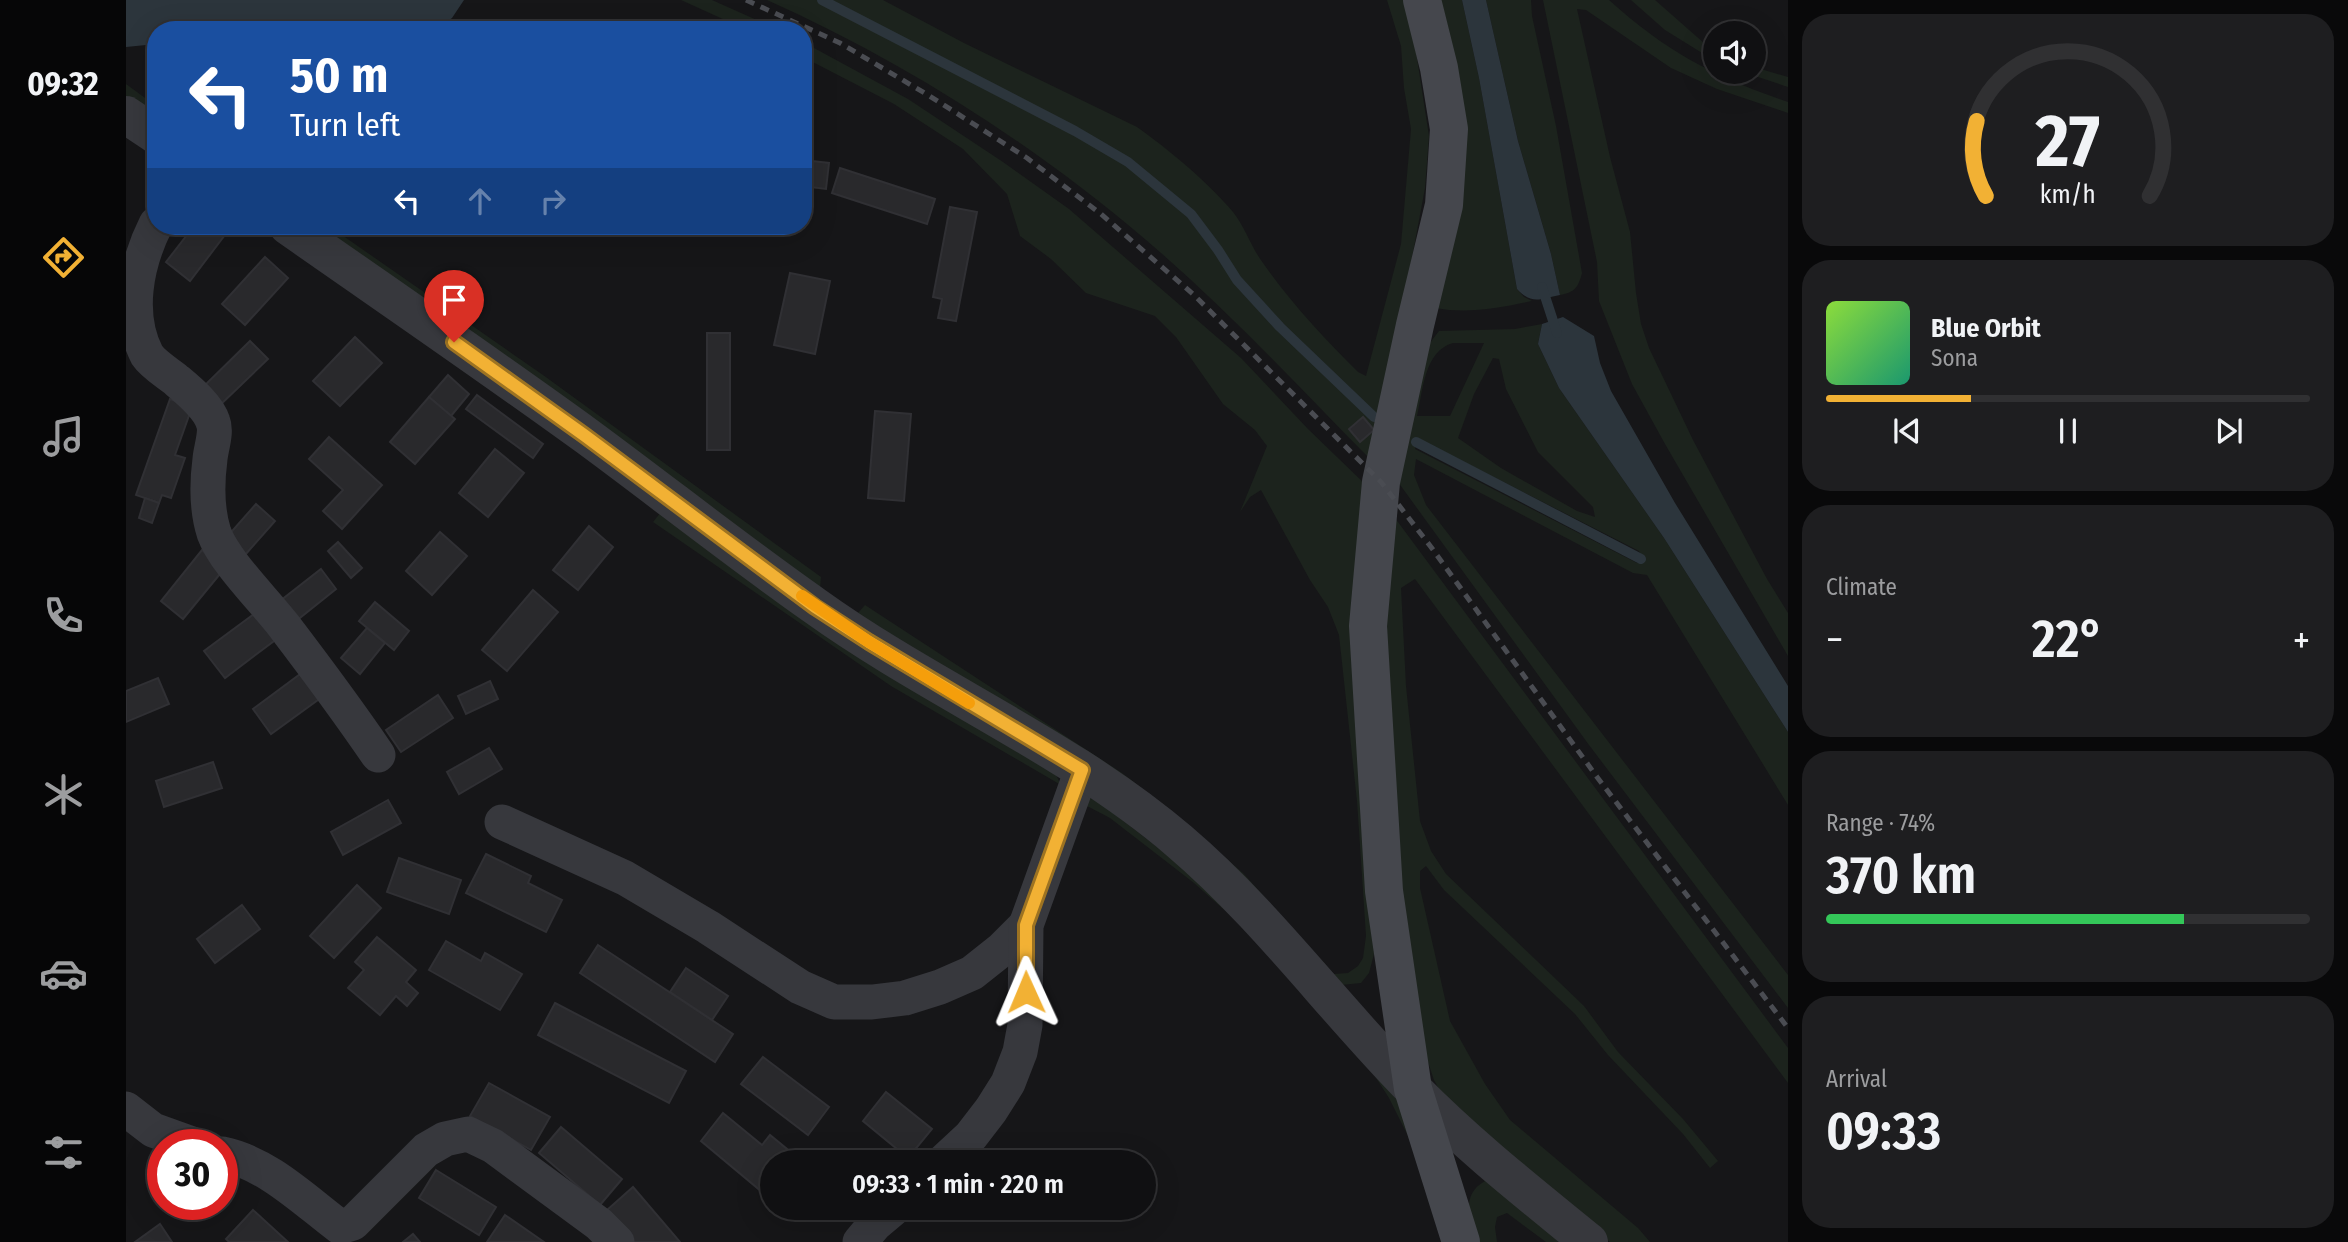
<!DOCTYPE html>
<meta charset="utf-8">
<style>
:root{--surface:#101012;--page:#1e1e20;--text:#f1f3f6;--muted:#9c9d9f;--line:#303032;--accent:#f2b134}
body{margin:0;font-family:"Fira Sans Condensed",sans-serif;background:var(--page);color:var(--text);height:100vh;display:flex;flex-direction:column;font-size:26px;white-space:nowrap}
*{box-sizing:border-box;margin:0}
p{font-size:23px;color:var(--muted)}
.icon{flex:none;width:38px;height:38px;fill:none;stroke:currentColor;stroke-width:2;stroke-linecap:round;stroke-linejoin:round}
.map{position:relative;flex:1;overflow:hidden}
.drawer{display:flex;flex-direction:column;gap:14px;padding:14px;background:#09090a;width:560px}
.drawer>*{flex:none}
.hud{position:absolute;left:21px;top:21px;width:665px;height:214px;border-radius:28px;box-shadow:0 7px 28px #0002,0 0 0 2px var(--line);background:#1a4fa0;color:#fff;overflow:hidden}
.buttons{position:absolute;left:1577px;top:21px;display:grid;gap:14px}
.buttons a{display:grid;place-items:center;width:63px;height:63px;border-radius:50%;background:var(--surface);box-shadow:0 7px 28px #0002,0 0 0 2px var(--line);font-size:35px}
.speed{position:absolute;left:21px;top:1129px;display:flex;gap:14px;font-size:35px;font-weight:700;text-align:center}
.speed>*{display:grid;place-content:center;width:91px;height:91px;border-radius:50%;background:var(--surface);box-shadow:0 7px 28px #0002,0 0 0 2px var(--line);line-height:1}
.speed .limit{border:10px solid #d22;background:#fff;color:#111}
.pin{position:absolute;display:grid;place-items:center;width:60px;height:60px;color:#fff;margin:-72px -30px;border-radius:50% 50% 50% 0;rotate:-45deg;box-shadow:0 0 7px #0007}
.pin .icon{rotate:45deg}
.me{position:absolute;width:77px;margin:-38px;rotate:359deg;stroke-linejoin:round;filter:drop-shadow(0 0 5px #0008)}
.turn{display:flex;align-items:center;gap:24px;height:147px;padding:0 28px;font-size:32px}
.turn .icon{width:91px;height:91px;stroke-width:2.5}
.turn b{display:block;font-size:49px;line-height:60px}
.lanes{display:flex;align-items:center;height:66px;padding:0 28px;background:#0003;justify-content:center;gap:35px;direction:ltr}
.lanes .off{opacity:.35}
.big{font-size:52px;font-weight:600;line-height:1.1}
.drawer .widget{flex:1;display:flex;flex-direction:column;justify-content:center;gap:10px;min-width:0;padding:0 24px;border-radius:28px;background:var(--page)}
.drawer .dial{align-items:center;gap:0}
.dial svg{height:182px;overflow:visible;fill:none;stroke:var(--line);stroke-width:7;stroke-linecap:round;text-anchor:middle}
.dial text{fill:var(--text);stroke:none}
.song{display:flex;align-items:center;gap:21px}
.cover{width:84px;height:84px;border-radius:10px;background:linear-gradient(135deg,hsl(90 70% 55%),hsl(160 70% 35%))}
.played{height:7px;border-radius:4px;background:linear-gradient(90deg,var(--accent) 30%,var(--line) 30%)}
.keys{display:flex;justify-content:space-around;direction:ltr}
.heat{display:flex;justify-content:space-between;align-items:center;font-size:38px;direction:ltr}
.charge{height:10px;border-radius:5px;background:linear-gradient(90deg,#34c759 74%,var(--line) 0)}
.trip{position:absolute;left:634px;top:1150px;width:396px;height:70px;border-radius:35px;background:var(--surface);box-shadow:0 7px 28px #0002,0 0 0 2px var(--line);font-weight:600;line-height:70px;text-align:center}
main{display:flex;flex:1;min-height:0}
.tab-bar{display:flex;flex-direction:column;width:126px;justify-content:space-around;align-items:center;background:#060607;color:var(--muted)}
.tab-bar .icon{width:49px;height:49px}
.tab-bar .current{color:var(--accent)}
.tab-bar b{font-size:32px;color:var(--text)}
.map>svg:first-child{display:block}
.green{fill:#1c231d;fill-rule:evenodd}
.water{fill:#2c353c}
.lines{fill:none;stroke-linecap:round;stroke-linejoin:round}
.stream{stroke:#2c353c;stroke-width:10}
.building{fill:#29292c;stroke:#303034;stroke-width:2}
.minor{stroke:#37383d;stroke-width:35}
.tertiary{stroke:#37383d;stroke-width:38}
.secondary{stroke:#45474d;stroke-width:38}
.rail{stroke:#4a4c52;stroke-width:5;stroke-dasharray:9 7;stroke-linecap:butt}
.route-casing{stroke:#9d7322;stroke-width:18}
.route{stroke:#f2b134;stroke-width:12}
.slow{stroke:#f59e0b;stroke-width:12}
</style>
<main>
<nav class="tab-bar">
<b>09:32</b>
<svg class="icon current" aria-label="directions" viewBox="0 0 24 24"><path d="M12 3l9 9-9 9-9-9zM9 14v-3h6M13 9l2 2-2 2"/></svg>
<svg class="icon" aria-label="music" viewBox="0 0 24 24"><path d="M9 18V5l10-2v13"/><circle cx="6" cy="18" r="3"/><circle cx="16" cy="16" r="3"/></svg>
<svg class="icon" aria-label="phone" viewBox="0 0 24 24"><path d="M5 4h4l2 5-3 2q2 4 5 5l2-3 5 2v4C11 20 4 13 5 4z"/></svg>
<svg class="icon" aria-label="climate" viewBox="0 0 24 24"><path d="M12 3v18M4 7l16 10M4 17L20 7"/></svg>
<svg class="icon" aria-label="car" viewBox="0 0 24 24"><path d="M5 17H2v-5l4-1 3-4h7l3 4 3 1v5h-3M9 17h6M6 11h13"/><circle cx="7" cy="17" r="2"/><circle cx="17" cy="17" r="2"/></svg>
<svg class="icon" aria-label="filters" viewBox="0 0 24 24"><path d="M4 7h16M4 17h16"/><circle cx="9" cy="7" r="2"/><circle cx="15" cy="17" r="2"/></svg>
</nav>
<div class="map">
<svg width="1662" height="1242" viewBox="0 0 1662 1242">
<rect width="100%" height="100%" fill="#161618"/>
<!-- green -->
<g class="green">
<path d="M555 0H586L653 30H621Z"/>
<path d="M641 0H693L949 132 1002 163 1064 215 1091 250 1110 280 1153 328 1250 421 1247 462C1173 387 1100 308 1020 240 906 143 777 61 641 0Z"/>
<path d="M700 0H757L838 43 1011 127C1042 149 1082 182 1107 212 1119 227 1125 247 1137 263 1165 303 1197 337 1232 372L1240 376 1275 244 1285 129 1278 88 1275 46 1261 0H1282L1303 136 1299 188 1256 419 1249 416 1155 326 1112 279 1093 249 1066 213 1003 161 950 130 863 87Z"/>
<path d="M1313 0H1336L1353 78 1391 289 1398 297 1406 301C1374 308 1342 314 1309 308Z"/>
<path d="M1360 0H1405L1406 16 1430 126 1456 273C1452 288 1449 292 1434 295L1425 254 1392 141Z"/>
<path d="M1417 0H1483C1542 53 1587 76 1662 102V113L1591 89 1545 68 1460 10 1451 9 1484 157 1504 232 1510 293 1515 324 1523 348 1567 440 1641 579 1662 613V656L1539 444 1506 384 1473 301 1471 262Z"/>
<path d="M1505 0H1529L1579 44 1589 49V61L1539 30Z"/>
<path d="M677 42 782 99 877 162 943 209 1115 358 1182 429 1241 486 1248 954 1243 973 1235 983 1215 985 732 613 739 605 996 773 1038 805 1117 873 1208 974 1222 973 1232 966 1237 958 1240 936 1231 801 1213 635 1202 607 1184 580 1135 490 1124 497 1114 512 1141 446 1129 430 1097 404 1050 337 1029 316 960 293 925 259 894 236 881 194 837 149 768 104 677 57Z"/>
<path d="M1628 67 1662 77V87L1617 72H1628Z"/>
<path d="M0 84 30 106V115L0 96Z"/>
<path d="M186 226H203L417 375 695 577 694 588Z"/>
<path d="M1416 324 1412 344 1433 388 1538 538 1662 732V805L1521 575 1507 573 1290 459 1288 475 1300 505 1662 975V1008L1463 745 1272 482 1300 348 1313 331 1389 329ZM1327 343H1358L1324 416H1291C1297 391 1298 351 1327 343ZM1367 358 1373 359 1380 389 1412 452 1467 507 1469 517 1451 511 1375 468 1332 438 1348 394ZM1291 438 1513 551 1519 562 1511 563 1289 449Z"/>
<path d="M535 512 929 773 935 785 765 686 527 522Z"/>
<path d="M1269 518 1662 1048V1083L1289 579 1275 588 1280 686 1294 821 1305 851 1320 874 1458 1006 1492 1052 1557 1119 1592 1161 1584 1168 1557 1134 1482 1055 1449 1014 1318 890 1300 866 1294 871V888L1324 1021 1359 1084 1384 1120 1512 1228 1524 1242H1484L1319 1100 1308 1080 1295 1041 1278 960 1256 652Z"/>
<path d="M961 797 973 802 1079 884 1253 1066 1282 1122 1286 1144 1263 1098 1243 1067 1123 932 1068 883 984 818 963 807 955 805Z"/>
<path d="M1359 1181 1450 1242H1420L1381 1213 1371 1217 1369 1227 1371 1242H1350C1344 1219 1334 1195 1359 1181Z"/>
</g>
<!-- water -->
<g class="water">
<path d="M0 0H338L326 18 310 30H30V44L0 47Z"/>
<path d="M1336 0H1360L1392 141 1425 254 1434 295C1414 299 1406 305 1391 289L1353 78Z"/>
<path d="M1437 317 1468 336 1474 363 1485 391 1549 503 1662 686V732L1538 538 1433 388 1412 344 1416 324Z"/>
</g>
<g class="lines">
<!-- stream -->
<g class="stream">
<path d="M696 0 949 131 1002 162 1065 214 1092 250 1111 280 1154 327 1248 417"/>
<path d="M1416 287 1431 333"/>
<path d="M1290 442 1515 559"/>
</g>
</g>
<!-- building -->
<g class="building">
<path d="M677 160 703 163 700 189 677 186Z"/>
<path d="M714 168 809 199 801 224 706 193Z"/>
<path d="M824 207 851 212 830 321 812 318 816 299 807 297Z"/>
<path d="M68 226H96L102 231 64 281 40 262Z"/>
<path d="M139 257 162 278 119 325 96 304Z"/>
<path d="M664 273 704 281 689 354 648 345Z"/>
<rect x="581" y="333" width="23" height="117"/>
<path d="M229 337 256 363 214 406 187 381Z"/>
<path d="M124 341 142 359 92 407 75 389Z"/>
<path d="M322 375 343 394 325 416 303 397Z"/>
<path d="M351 395 417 444 407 458 340 409Z"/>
<path d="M303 397 329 419 289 464 264 442Z"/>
<path d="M44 399 66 407 49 455 59 458 45 498 36 495 33 503 10 495Z"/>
<path d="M749 411 785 414 778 501 742 498Z"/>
<path d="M1237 417 1248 430 1234 442 1223 429Z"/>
<path d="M203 437 256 485 216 529 197 511 217 490 183 459Z"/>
<path d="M369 449 398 473 362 517 333 493Z"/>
<path d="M19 498 33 503 26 523 13 518Z"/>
<path d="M130 504 149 521 119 555 100 538Z"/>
<path d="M463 526 487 547 452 590 427 570Z"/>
<path d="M314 532 341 556 306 595 280 571Z"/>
<path d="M212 542 236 568 225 578 202 551Z"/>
<path d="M76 550 98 569 57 619 35 601Z"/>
<path d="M195 569 210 589 170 621 154 601Z"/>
<path d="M407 590 432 612 381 671 356 650Z"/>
<path d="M249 602 283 631 268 650 233 621Z"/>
<path d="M132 611 152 638 99 678 78 651Z"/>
<path d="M241 628 259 643 234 674 215 658Z"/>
<path d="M177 672 196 697 145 734 127 709Z"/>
<path d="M32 678 43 704 0 722V691Z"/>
<path d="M364 681 372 699 340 714 332 696Z"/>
<path d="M312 695 327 718 275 752 260 730Z"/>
<path d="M363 748 376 769 333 794 321 772Z"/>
<path d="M87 762 96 788 38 807 30 781Z"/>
<path d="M262 800 275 823 217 855 205 832Z"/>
<path d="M360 854 405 876 402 883 436 900 420 932 340 893Z"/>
<path d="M273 858 335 880 323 914 261 892Z"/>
<path d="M231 885 255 908 208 958 184 936Z"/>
<path d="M116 905 134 929 89 963 71 939Z"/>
<path d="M251 937 290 970 280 982 292 993 281 1006 270 996 254 1015 222 988 238 970 229 962Z"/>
<path d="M320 941 355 961 359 953 396 974 374 1010 303 970Z"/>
<path d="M472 945 607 1034 589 1062 454 973Z"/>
<path d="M560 968 602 996 586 1020 544 992Z"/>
<path d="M429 1003 560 1071 543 1103 412 1035Z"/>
<path d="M637 1057 703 1107 682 1135 615 1084Z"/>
<path d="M363 1083 424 1117 405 1150 344 1116Z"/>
<path d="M760 1092 806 1129 782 1158 737 1121Z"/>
<path d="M597 1113 636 1145 644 1135 661 1149 650 1162H646V1193L642 1197 575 1141Z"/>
<path d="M435 1127 496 1179 474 1205 413 1153Z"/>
<path d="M310 1170 370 1207 353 1235 293 1198Z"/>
<path d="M507 1187 554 1242H508L481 1210Z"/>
<path d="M127 1210 162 1242H103L100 1239Z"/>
<path d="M379 1215 418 1242H361Z"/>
<path d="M34 1224 46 1242H9Z"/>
<path d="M287 1234 294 1242H277Z"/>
</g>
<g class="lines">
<!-- minor -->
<g class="minor">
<path d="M30 224C10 264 0 314 21 355 27 364 40 372 49 379 62 390 82 406 87 422 91 432 85 448 84 459 81 482 81 511 88 533 98 561 138 600 158 626 190 668 222 711 252 755"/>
<path d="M376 822 499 878 582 927 674 987 708 1002H746L779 998 814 987 846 973 875 950 900 925"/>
<path d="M0 1109 27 1130 66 1144"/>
<path d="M96 1154C141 1163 178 1200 214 1227L227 1223 300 1150 319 1139 342 1134 367 1146 473 1224 491 1242"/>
<path d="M817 1162 845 1136 865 1110 882 1083 894 1052 899 1025 900 925 956 770"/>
<path d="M734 1242 749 1224 768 1208"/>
</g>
<!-- tertiary -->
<g class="tertiary">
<path d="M0 115 30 135"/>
<path d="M162 226C262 296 363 365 462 437 538 493 612 552 689 606 806 690 943 747 1053 841 1140 915 1207 1008 1287 1089 1342 1145 1403 1193 1463 1242"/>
</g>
<!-- secondary -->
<path class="secondary" d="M1296 0 1313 68 1323 129 1318 205 1289 325 1255 482 1242 626 1258 891 1287 1089 1335 1242"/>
<!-- rail -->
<path class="rail" d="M620 0 714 43 802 95 901 158 975 214 1068 295 1255 482 1305 547 1471 777 1662 1028"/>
</g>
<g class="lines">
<!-- route casing -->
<g class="route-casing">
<path id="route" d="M328 342 458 435 689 607 743 642 956 770 900 925V992"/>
</g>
<!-- route -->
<use href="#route" class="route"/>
<!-- slow -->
<path class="slow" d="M676 596 743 642 843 703"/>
</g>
</svg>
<div class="buttons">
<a><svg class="icon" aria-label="sound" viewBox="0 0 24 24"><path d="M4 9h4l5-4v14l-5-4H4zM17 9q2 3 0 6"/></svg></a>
</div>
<div class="speed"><div class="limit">30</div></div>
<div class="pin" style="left:328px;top:342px;background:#d93025"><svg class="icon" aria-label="arrive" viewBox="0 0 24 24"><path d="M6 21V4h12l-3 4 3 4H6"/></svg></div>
<svg class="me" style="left:900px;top:992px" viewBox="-20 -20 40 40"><path d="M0-17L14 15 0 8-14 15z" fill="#f2b134" stroke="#fff" stroke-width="4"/></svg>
<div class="trip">09:33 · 1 min · 220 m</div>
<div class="hud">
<div class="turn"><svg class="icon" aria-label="left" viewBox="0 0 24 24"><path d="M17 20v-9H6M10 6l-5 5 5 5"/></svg><div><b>50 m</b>Turn left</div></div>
<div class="lanes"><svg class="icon" aria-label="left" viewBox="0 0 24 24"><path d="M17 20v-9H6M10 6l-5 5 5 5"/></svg><svg class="icon off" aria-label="ahead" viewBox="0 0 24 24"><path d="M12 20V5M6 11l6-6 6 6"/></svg><svg class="icon off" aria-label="right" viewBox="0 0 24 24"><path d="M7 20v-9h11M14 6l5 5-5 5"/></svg></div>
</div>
</div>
<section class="drawer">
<div class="widget dial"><svg viewBox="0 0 100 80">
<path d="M14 69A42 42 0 1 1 86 69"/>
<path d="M14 69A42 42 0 0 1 10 36" stroke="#f2b134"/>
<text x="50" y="56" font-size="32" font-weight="700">27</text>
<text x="50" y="72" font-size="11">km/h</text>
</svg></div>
<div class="widget">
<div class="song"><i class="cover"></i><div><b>Blue Orbit</b><p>Sona</p></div></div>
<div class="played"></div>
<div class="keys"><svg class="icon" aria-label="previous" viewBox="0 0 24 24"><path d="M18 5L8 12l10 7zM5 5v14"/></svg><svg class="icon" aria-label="pause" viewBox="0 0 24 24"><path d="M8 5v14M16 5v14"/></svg><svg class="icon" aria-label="next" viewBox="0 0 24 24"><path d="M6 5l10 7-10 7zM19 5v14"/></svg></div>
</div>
<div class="widget"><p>Climate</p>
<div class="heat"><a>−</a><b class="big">22°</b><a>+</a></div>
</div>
<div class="widget"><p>Range · 74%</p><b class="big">370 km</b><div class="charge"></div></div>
<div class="widget"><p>Arrival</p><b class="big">09:33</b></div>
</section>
</main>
